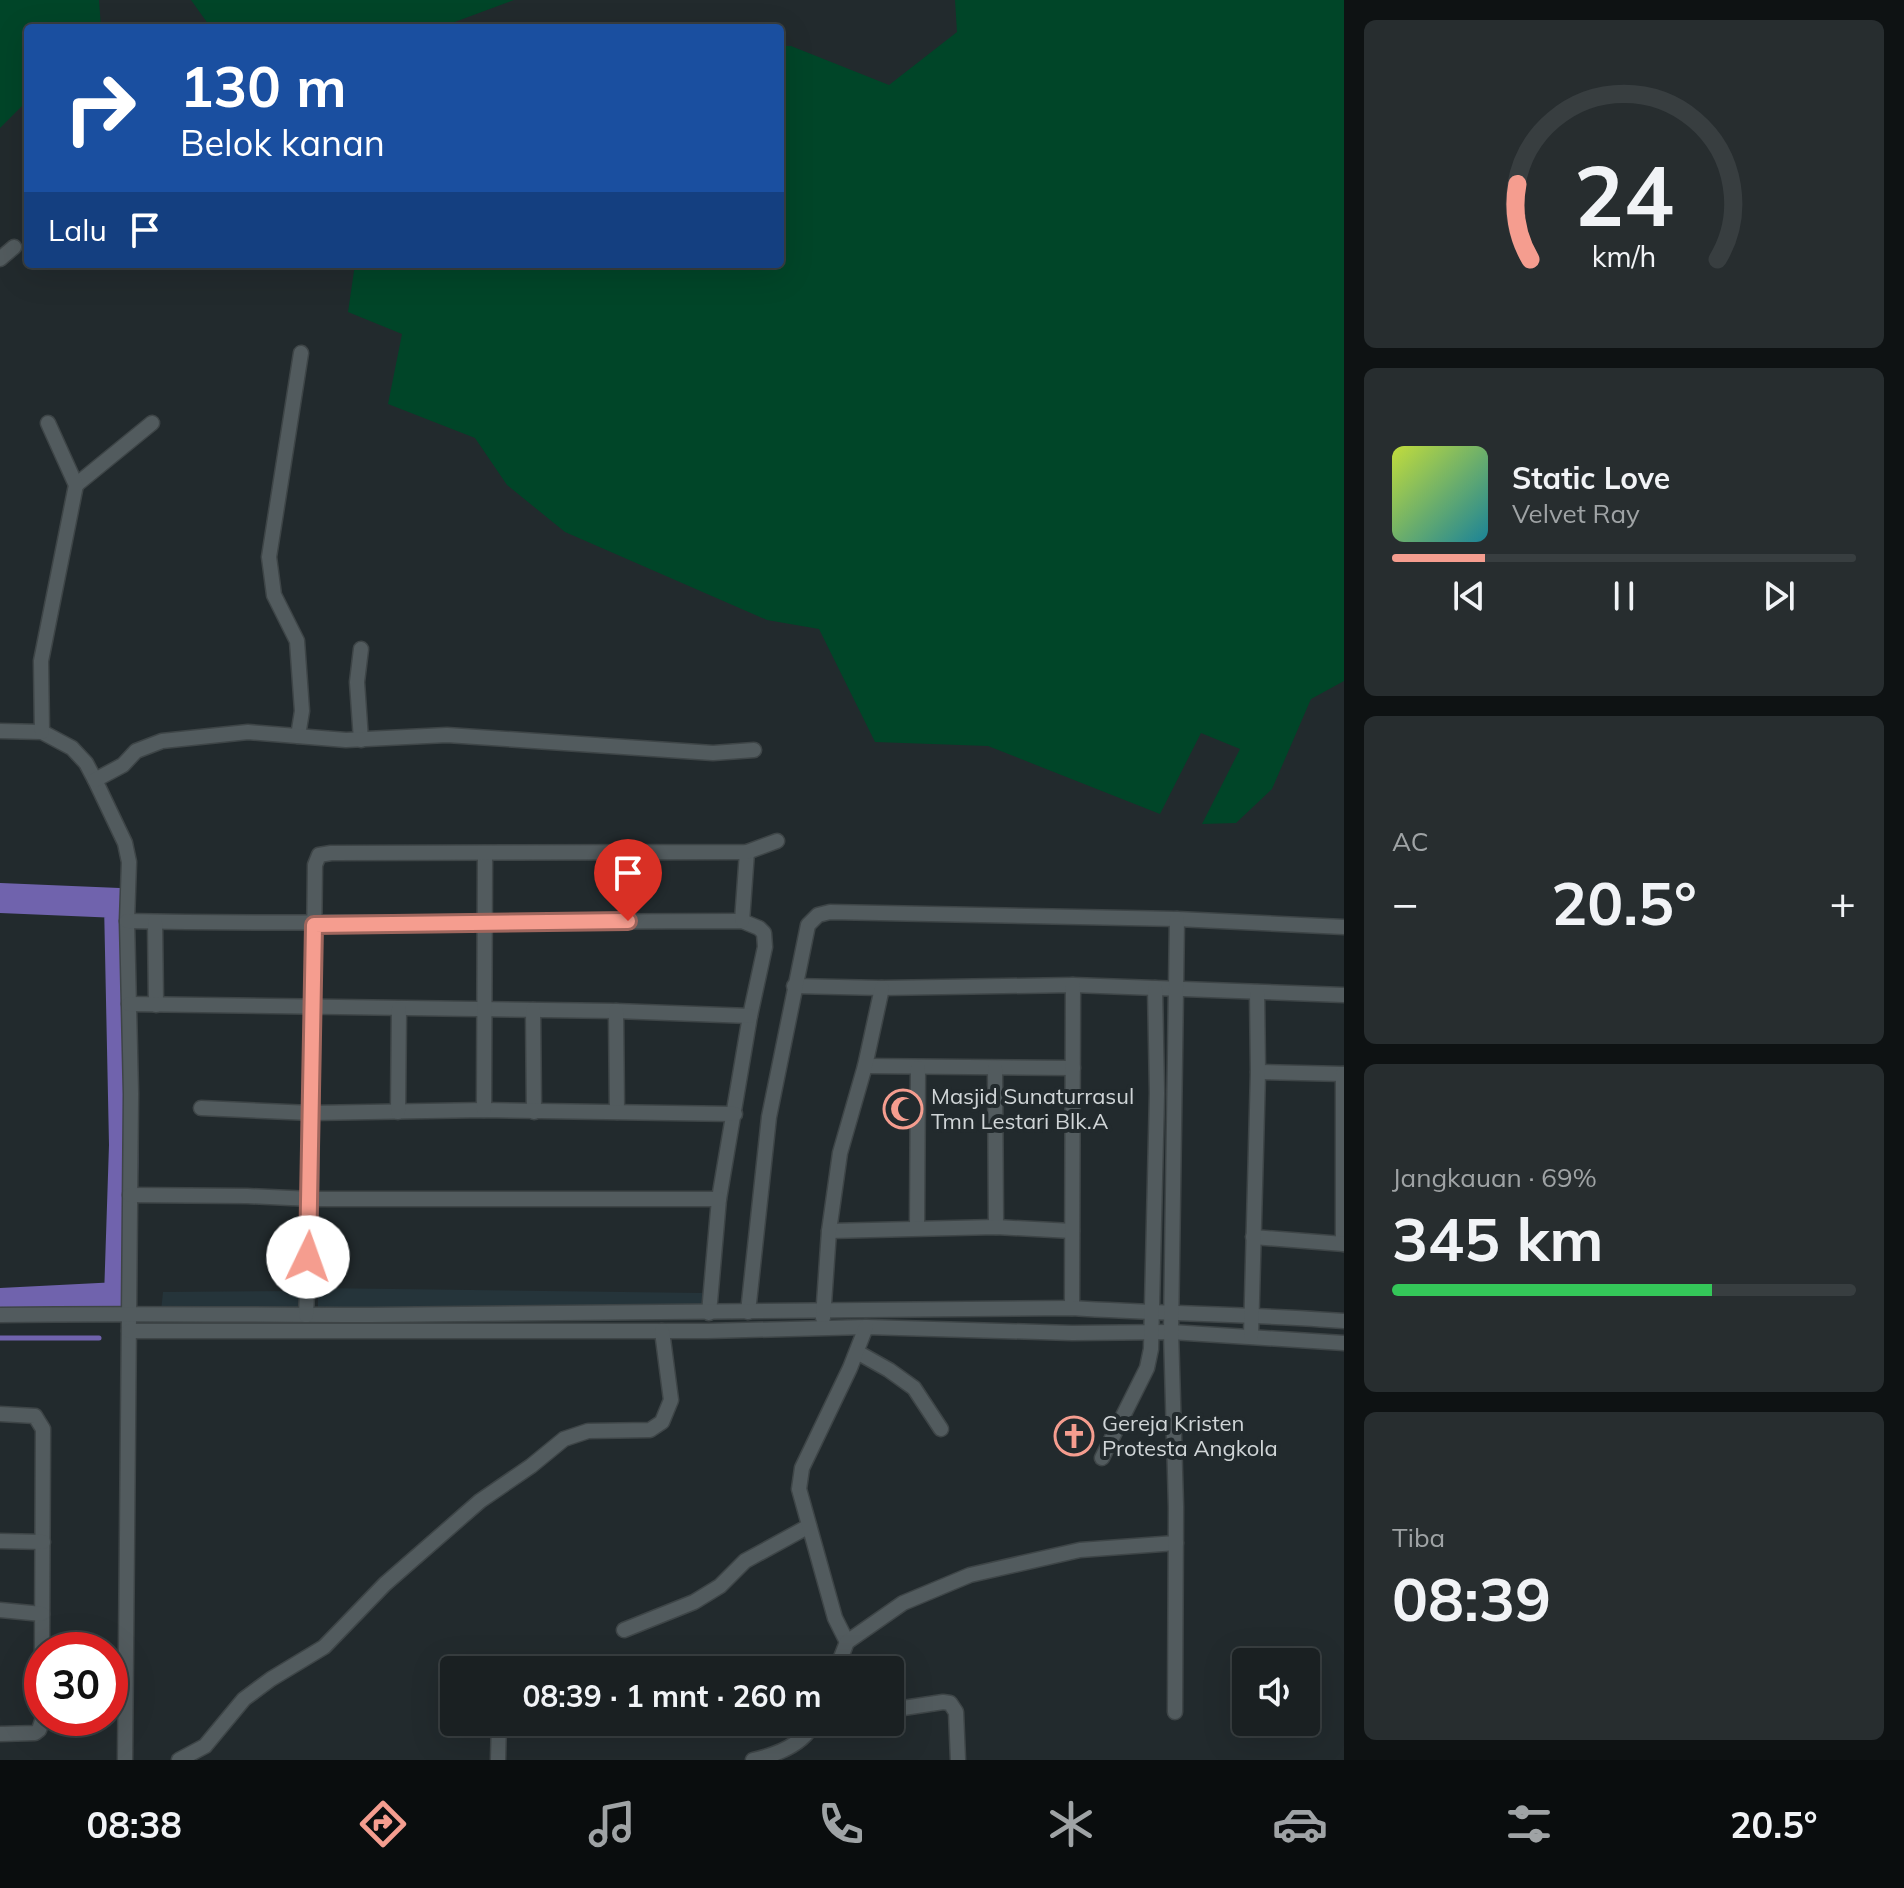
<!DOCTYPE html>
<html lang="id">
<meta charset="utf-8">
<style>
:root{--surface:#1a2022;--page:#272d2f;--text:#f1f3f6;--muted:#9fa3a5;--line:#383e40;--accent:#f59d8f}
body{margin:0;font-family:Mulish,sans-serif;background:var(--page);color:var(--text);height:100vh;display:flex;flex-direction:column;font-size:30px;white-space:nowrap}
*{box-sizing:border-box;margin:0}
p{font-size:26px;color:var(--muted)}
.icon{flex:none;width:44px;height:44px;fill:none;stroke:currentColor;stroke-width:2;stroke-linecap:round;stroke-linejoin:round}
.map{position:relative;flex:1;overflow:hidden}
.details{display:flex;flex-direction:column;gap:20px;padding:20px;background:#0e1213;width:560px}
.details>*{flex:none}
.top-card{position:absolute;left:24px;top:24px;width:760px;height:244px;border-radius:8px;box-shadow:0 8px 32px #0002,0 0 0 2px var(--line);background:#1a4fa0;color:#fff;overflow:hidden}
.tools{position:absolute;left:1232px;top:1648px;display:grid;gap:16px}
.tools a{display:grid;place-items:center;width:88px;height:88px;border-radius:8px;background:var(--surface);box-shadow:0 8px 32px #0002,0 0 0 2px var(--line);font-size:40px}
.speed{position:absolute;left:24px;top:1632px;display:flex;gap:16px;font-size:40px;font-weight:700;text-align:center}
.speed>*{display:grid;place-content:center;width:104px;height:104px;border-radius:50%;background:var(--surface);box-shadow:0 8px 32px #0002,0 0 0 2px var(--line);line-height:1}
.speed .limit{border:12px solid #d22;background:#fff;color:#111}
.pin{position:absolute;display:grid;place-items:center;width:68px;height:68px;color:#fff;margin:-82px -34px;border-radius:50% 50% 50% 0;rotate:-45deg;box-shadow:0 0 8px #0007}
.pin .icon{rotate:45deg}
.me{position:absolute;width:88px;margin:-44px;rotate:3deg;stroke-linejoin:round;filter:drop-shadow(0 0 6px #0008)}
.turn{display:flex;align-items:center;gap:28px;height:168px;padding:0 24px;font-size:36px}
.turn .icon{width:104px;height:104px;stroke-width:2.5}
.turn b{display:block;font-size:56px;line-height:68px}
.then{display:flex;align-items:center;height:76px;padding:0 24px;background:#0003;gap:16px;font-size:30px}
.big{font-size:60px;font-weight:700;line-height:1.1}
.details .tile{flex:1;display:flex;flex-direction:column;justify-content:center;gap:12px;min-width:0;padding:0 28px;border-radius:12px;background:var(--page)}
.details .dial{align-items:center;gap:0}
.dial svg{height:208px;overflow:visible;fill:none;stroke:var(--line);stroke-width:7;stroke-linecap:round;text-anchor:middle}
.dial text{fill:var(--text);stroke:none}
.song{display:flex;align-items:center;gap:24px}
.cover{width:96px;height:96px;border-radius:12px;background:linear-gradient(135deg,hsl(70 70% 55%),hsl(190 70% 35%))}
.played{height:8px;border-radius:4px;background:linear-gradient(90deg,var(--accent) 20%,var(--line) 20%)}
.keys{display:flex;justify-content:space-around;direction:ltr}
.heat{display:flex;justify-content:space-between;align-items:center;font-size:44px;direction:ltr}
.charge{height:12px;border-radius:6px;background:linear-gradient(90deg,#34c759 69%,var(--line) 0)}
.trip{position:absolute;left:440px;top:1656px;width:464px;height:80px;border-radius:8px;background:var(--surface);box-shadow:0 8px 32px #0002,0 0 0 2px var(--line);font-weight:700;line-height:80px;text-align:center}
.tab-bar{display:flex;height:128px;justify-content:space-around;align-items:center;background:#0a0d0e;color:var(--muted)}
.tab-bar .icon{width:56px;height:56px}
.tab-bar .selected{color:var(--accent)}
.tab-bar b{font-size:36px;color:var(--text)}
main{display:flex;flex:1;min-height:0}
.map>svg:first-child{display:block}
.built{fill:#25343a}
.green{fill:#004528}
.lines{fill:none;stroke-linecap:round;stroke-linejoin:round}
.stream{stroke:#7063ad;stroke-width:5}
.river{stroke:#7063ad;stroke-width:30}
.street-casing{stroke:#3e4547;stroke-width:17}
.street{stroke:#525b5e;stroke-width:14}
.route-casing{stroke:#9f665d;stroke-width:20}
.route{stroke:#f59d8f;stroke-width:14}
.labels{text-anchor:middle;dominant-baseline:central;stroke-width:8;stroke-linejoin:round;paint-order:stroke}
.poi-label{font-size:22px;fill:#d0d5d7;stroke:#222a2d;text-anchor:start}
</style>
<main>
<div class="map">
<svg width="1344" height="1760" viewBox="0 0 1344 1760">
<rect width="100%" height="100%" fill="#222a2d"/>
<!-- built -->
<g class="built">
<path d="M318 1288 702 1293V1310H318Z"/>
<path d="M304 1291 303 1310 161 1311 163 1292Z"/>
</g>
<!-- green -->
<g class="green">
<path d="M0 0H99L101 27 28 28V100L0 128Z"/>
<path d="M191 0H514L452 23 425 28H211Z"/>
<path d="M955 0H1344V681L1311 699 1272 789 1236 823 1202 824 1240 749 1201 733 1160 814 988 746 875 742 819 629 767 620 565 532 507 485 475 438 388 404 402 334 348 312 355 264H780V46H791L889 85 957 32Z"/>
</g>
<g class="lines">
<!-- stream -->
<path class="stream" d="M0 1338H99"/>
<!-- river -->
<path class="river" d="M0 898 119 903 124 1145 119 1297 0 1303"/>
<!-- street casing -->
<g class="street-casing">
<g id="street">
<path d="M0 259 14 247"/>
<path d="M76 485 152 423"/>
<path d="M361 649 357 682 361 740"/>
<path d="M0 731 42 732 72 748 86 763 95 780 125 843 129 862 127 921 131 1094 125 1760"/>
<path d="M42 732 41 661 76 485 48 423"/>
<path d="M298 736 302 711 297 641 274 595 269 557 301 353"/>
<path d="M95 780 123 765 136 751 162 741 248 732 346 740 447 735 713 753 754 750"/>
<path d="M127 921C332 925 537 921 742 921L759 928 764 933 765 947 750 1016 719 1199 709 1313"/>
<path d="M742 921 747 852"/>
<path d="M155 922 156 1005"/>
<path d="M794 986 882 988 1073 985 1344 995"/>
<path d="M129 1004 616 1011 750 1016"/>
<path d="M533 1010 534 1112"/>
<path d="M616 1011 617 1112"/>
<path d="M865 1066 1073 1068"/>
<path d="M995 1068 996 1227"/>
<path d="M1258 1072 1344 1074"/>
<path d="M1343 1074V1244"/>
<path d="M201 1108 311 1113 484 1110 735 1114"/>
<path d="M484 1110 485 853"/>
<path d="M398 1112 399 1009"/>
<path d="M130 1195 247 1196 311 1199H719"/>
<path d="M917 1228 918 1068"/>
<path d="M829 1231 996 1227 1072 1231"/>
<path d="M1253 1237 1344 1244"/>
<path d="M1072 1308 1073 985"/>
<path d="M748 1312 769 1117 808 925 818 915 830 912 1177 919 1344 927"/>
<path d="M0 1315C123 1313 246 1315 370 1315 604 1314 838 1311 1072 1308 1163 1314 1253 1314 1344 1321"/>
<path d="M306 1315 311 1199 315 865 319 855 331 853 747 852 777 841"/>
<path d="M823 1318 829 1231 840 1153 865 1066 882 988"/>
<path d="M129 1331H708L866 1327 1072 1333 1171 1332 1344 1343"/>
<path d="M1251 1336 1258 1072 1257 992"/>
<path d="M857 1352 889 1370 914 1388 941 1429"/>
<path d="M0 1414 35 1416 43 1429 42 1650"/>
<path d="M1102 1458 1147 1368 1151 1349 1157 1093 1155 988"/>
<path d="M0 1541 43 1542"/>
<path d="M0 1610 42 1614"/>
<path d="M624 1630 694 1602 720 1586 745 1561 809 1526"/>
<path d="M847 1642 835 1618 799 1489 802 1468 850 1368 866 1327"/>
<path d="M836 1670 847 1642 903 1603 970 1575 1080 1550 1176 1543"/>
<path d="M890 1710 943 1702 950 1703 956 1712 958 1760"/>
<path d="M1175 1712 1176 1507 1171 1332 1177 919"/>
<path d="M0 1734 35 1733 39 1730 43 1718"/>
<path d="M179 1760 205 1746 244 1699 271 1679 324 1647 385 1584 480 1501 531 1466 564 1439 588 1431 650 1430 662 1422 671 1400 662 1331"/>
<path d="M498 1760 499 1722"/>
<path d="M753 1760C775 1755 804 1745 814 1722"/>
</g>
</g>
<!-- street -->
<use href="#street" class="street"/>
</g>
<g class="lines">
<!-- route casing -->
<g class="route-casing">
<path id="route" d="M308 1257 314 925 628 921"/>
</g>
<!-- route -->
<use href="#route" class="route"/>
</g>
<!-- icons -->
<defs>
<g id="mosque-ring" transform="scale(2)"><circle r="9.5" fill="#222a2d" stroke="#f59d8f" stroke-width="1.5"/><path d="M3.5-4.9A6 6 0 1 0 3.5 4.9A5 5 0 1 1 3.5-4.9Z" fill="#f59d8f"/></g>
<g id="church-ring" transform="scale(2)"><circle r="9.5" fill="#222a2d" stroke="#f59d8f" stroke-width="1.5"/><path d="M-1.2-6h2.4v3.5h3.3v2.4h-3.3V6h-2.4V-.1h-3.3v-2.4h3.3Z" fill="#f59d8f"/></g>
</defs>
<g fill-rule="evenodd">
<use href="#mosque-ring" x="903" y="1109"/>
<use href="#church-ring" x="1074" y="1436"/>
</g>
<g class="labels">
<!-- poi labels -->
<g class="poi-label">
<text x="931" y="1096">Masjid Sunaturrasul<tspan x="931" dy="25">Tmn Lestari Blk.A</tspan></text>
<text x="1102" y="1423">Gereja Kristen<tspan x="1102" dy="25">Protesta Angkola</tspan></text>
</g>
</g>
</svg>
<div class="tools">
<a><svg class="icon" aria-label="sound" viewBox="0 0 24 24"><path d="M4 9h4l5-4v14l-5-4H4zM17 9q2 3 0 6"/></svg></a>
</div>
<div class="speed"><div class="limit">30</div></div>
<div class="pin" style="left:628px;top:921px;background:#d93025"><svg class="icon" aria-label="arrive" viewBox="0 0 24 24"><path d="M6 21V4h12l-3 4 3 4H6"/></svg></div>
<svg class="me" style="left:308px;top:1257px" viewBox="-20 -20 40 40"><circle r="19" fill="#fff"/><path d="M0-13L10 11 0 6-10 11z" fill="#f59d8f"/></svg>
<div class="trip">08:39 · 1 mnt · 260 m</div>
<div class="top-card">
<div class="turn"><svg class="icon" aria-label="right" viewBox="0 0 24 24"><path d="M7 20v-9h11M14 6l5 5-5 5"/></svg><div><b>130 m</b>Belok kanan</div></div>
<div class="then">Lalu<svg class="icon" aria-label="arrive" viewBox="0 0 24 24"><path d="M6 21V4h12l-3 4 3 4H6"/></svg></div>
</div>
</div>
<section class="details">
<div class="tile dial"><svg viewBox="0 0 100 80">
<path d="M14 69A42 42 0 1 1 86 69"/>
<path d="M14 69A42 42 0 0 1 9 40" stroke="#f59d8f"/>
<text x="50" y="56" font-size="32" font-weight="700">24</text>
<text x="50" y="72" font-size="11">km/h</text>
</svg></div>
<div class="tile">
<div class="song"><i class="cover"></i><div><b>Static Love</b><p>Velvet Ray</p></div></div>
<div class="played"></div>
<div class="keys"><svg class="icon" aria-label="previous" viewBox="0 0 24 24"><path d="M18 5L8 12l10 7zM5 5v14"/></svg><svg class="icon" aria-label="pause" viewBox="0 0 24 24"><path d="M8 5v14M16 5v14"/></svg><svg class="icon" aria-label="next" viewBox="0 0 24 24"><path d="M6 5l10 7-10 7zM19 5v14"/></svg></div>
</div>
<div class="tile"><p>AC</p>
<div class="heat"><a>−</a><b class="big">20.5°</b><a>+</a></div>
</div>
<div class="tile"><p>Jangkauan · 69%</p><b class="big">345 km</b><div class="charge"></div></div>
<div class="tile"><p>Tiba</p><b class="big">08:39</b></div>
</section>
</main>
<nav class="tab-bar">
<b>08:38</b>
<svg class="icon selected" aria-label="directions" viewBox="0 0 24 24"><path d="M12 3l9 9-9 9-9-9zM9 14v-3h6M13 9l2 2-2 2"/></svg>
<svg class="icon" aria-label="music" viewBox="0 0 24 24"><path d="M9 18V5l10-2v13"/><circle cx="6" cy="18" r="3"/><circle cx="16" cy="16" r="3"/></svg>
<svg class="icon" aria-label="phone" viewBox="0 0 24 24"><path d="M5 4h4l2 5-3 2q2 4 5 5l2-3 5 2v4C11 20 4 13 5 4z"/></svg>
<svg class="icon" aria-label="climate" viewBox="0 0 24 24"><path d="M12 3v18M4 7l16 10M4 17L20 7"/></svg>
<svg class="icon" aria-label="car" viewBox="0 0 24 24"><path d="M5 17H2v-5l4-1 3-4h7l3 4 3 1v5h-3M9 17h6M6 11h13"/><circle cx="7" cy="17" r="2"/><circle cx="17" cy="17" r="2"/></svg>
<svg class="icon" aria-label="filters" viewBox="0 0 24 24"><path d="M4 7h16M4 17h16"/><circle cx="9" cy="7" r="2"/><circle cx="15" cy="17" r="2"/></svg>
<b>20.5°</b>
</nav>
